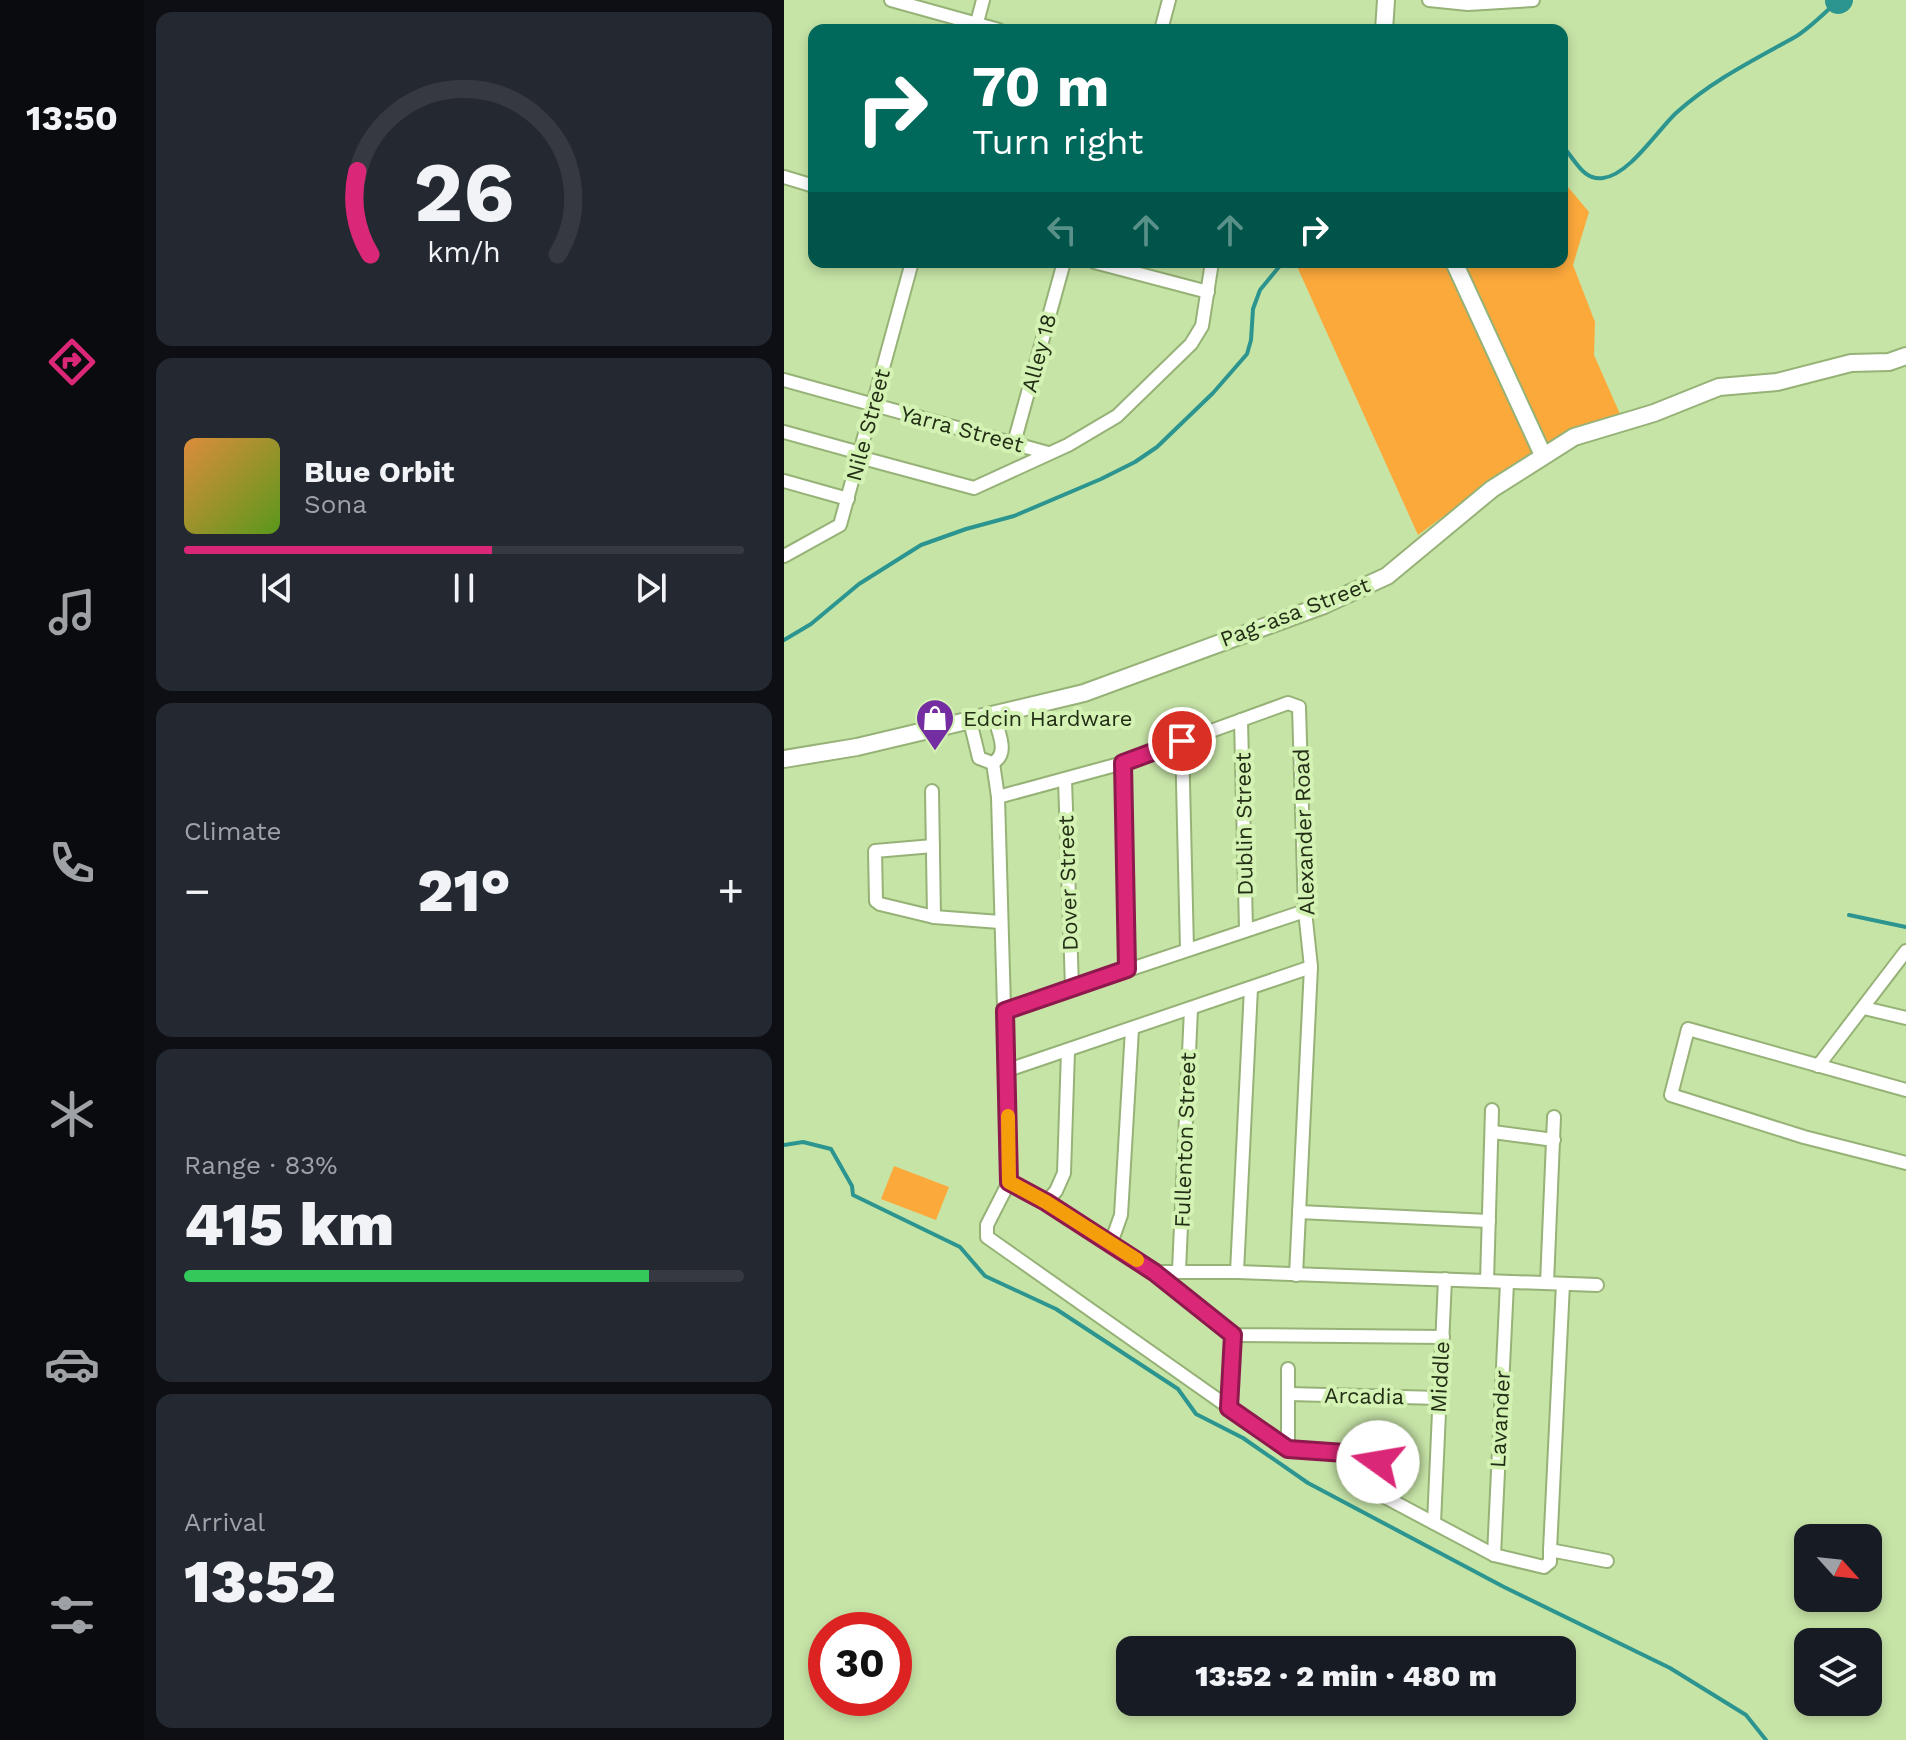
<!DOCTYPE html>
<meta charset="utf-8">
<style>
:root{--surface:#171b24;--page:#242831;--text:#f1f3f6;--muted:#9ea1a6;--line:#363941;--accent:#db2777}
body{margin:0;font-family:"Work Sans",sans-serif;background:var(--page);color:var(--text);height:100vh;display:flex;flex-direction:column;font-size:30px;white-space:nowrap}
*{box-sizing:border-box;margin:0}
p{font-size:26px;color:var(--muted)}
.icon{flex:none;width:44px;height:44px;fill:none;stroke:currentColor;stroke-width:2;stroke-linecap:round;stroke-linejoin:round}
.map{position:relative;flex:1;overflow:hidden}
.sheet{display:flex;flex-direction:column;gap:12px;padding:12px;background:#0d0f14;width:640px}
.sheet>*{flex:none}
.top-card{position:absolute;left:24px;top:24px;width:760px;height:244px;border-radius:16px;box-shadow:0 4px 12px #0003;background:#00695c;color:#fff;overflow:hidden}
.needle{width:52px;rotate:117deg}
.controls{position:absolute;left:1010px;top:1524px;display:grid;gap:16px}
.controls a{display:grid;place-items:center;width:88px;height:88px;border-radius:16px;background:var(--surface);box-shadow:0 4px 12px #0003;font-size:40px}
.speed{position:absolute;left:24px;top:1612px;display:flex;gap:16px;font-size:40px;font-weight:700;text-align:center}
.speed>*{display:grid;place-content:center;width:104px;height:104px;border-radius:50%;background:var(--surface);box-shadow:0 4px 12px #0003;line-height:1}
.speed .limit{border:12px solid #d22;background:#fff;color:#111}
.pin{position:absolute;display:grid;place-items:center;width:68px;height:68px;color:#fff;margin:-34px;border:4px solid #fff;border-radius:50%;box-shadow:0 2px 8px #0007}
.me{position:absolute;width:88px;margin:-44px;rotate:283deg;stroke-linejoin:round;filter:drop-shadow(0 0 6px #0008)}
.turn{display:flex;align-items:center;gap:28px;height:168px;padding:0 32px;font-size:36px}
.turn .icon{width:104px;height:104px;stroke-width:2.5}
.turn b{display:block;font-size:56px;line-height:68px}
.lanes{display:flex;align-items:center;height:76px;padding:0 32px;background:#0003;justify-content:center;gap:40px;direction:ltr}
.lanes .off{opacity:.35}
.big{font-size:60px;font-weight:800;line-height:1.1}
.sheet .widget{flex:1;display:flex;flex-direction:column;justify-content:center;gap:12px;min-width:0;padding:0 28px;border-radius:16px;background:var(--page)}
.sheet .dial{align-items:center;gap:0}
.dial svg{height:208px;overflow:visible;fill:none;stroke:var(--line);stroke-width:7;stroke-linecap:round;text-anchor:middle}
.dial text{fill:var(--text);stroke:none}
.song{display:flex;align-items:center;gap:24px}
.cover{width:96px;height:96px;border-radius:12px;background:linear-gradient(135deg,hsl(30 70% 55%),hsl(90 70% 35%))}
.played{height:8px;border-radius:4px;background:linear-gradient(90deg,var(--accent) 55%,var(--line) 55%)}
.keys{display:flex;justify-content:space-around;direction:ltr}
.heat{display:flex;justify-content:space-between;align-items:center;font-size:44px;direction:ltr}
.charge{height:12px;border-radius:6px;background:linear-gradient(90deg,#34c759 83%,var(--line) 0)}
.trip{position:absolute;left:332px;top:1636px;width:460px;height:80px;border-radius:16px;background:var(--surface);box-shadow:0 4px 12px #0003;font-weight:800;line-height:80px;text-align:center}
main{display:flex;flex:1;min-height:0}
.tab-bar{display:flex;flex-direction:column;width:144px;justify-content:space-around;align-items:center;background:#090b0e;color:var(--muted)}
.tab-bar .icon{width:56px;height:56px}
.tab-bar .current{color:var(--accent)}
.tab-bar b{font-size:36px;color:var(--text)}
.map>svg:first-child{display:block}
.green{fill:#fca93c}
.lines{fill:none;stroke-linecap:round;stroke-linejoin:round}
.stream{stroke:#2c958f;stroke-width:4}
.river{stroke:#2c958f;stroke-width:26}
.minor-casing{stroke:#96b277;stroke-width:16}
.tertiary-casing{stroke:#96b277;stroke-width:20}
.minor{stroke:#fff;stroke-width:12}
.tertiary{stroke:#fff;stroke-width:16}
.route-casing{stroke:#8e194d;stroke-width:20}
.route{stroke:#db2777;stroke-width:14}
.slow{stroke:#f59e0b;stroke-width:14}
.labels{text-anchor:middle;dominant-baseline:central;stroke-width:8;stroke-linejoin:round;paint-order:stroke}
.street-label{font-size:22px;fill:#232e16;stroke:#d4f2b4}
.poi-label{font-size:22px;fill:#232e16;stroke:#d4f2b4;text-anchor:start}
</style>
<main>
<nav class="tab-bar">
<b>13:50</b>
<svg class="icon current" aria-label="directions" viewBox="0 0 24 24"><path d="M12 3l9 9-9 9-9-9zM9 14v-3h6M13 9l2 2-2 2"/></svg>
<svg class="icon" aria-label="music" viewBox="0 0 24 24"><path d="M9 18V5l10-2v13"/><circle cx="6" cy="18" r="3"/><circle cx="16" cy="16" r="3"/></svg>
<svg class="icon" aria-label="phone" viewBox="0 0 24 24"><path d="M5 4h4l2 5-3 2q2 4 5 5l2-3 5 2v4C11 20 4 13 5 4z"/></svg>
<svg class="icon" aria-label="climate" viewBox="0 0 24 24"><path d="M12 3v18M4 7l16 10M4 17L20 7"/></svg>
<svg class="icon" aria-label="car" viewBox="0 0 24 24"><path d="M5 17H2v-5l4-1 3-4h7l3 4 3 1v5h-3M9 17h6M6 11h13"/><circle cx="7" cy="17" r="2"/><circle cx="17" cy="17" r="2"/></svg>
<svg class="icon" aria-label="filters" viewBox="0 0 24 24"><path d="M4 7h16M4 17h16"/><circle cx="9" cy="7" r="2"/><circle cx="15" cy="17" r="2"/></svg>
</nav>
<section class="sheet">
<div class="widget dial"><svg viewBox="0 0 100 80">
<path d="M14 69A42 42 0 1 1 86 69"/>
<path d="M14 69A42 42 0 0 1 9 37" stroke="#db2777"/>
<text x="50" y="56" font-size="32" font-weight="700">26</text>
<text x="50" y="72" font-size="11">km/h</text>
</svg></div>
<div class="widget">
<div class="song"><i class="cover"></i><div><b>Blue Orbit</b><p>Sona</p></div></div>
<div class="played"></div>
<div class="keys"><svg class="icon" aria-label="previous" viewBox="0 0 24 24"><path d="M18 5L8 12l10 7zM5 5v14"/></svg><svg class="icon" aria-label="pause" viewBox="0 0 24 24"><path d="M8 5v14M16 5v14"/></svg><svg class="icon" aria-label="next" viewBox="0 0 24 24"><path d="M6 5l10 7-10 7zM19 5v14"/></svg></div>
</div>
<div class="widget"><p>Climate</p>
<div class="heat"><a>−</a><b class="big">21°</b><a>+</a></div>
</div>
<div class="widget"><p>Range · 83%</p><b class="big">415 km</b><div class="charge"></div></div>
<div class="widget"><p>Arrival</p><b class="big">13:52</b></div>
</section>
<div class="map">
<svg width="1122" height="1740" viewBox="0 0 1122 1740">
<rect width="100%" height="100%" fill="#c7e4a7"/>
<!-- green -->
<g class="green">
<path d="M778 180 805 212 789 265 811 322 810 355 836 414 781 435 713 477 634 535 511 262H778Z"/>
<path d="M110 1166 165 1187 152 1220 97 1199Z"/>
</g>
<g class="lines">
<!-- stream -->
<g class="stream">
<path d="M778 146C791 158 798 181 819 178 845 175 873 131 892 113 929 80 968 61 1011 37 1026 28 1040 13 1054 1L1050 0"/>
<path d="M0 640 27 624 75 584 137 545 182 529 230 516 317 479 351 462 373 447 429 393 463 354 467 340 469 309 476 290 499 262"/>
<path d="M1065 915 1122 927"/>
<path d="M0 1145 19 1142 47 1149 68 1186 69 1195 176 1247 201 1276 272 1309 394 1389 412 1414 459 1438 524 1483 720 1587 886 1668 962 1715 982 1740"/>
</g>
<!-- river -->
<path class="river" d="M1054 1 1056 0"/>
<!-- minor casing -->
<g class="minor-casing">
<g id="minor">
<path d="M107 0 215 30"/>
<path d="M645 0 684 4 749 0"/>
<path d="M191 30 199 0"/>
<path d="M377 30 385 0"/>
<path d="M0 177 30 186"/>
<path d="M310 262 424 292"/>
<path d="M0 380 264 453"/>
<path d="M0 432 76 453"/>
<path d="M230 443 280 262"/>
<path d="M75 457 190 488 284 445 333 416 407 344 418 326 428 262"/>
<path d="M0 481 64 499"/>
<path d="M0 556 56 525 128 262"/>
<path d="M457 720 462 929"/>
<path d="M186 721 195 758 208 763C227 754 213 731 210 715"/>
<path d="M398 741 403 949"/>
<path d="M209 763 214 797 225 1182 203 1225V1237L504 1449 589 1455C601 1465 590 1484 599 1496L710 1555 760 1567 766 1562V1550L779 1284"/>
<path d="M339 763 343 969"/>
<path d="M281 780 288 987"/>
<path d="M148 791 150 917"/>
<path d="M214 797 339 763 504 703 515 707 521 911 527 967 512 1275"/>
<path d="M149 846 91 851 92 901 96 904 150 917 216 922"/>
<path d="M1080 1008 1122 1018"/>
<path d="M221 1011 521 911"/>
<path d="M1034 1066 1122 951"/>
<path d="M224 1070 527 967"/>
<path d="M1122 1090 904 1029 887 1095 1020 1137 1122 1163"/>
<path d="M709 1132 770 1140"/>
<path d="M225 1182 262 1202 370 1272 449 1335 659 1337"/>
<path d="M262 1202 272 1191 280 1173 284 1051"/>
<path d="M515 1212 705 1221"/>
<path d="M327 1243 337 1215 348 1029"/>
<path d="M395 1270 407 1009"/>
<path d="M370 1272H453L813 1285"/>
<path d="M453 1272 467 988"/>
<path d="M703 1281 708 1110"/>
<path d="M763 1283 770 1117"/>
<path d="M505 1394 655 1398"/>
<path d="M445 1408 449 1335"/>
<path d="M504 1449V1369"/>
<path d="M650 1523 661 1279"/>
<path d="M766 1550 823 1561"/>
<path d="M710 1555 723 1283"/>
</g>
</g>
<!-- tertiary casing -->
<g class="tertiary-casing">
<g id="tertiary">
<path d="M600 30 602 0"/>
<path d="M670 262 759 455"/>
<path d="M0 759 73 747 300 693 540 605 603 576 708 489 790 437 870 413 935 387 993 382 1067 363 1105 362 1122 356"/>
</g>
</g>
<!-- minor -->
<use href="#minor" class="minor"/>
<!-- tertiary -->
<use href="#tertiary" class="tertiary"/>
</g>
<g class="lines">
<!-- route casing -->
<g class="route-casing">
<path id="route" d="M398 741 339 763 343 969 221 1011 225 1182 262 1202 370 1272 449 1335 445 1408 504 1449 589 1455 594 1462"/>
</g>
<!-- route -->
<use href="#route" class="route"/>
<!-- slow -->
<path class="slow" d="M224 1116 225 1182 262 1202 353 1260"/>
</g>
<!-- icons -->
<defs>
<g id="shop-pin" transform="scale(2)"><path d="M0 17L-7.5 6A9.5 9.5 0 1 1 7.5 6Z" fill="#752ea1" stroke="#d4f2b4"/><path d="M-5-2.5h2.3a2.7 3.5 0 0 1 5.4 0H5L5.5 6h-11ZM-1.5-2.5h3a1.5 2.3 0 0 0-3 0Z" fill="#fff"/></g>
</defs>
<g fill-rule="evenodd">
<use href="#shop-pin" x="151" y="718"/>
</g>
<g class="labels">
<!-- street labels -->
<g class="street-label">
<text transform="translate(255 353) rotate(-75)">Alley 18</text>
<text transform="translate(84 425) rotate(-75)">Nile Street</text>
<text transform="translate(178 429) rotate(15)">Yarra Street</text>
<text transform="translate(511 612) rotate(-21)">Pag-asa Street</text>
<text transform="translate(460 824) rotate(-91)">Dublin Street</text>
<text transform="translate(520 832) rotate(-92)">Alexander Road</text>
<text transform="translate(284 883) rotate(-92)">Dover Street</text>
<text transform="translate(401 1140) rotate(-88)">Fullenton Street</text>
<text transform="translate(656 1377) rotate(-87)">Middle</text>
<text transform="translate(580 1396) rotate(1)">Arcadia</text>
<text transform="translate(716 1419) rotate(-87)">Lavander</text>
</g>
<!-- poi labels -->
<g class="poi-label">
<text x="179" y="718">Edcin Hardware</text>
</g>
</g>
</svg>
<div class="controls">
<a><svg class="needle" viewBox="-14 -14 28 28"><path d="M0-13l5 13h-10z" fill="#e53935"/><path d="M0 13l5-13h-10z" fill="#9ea1a6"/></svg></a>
<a><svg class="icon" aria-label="layers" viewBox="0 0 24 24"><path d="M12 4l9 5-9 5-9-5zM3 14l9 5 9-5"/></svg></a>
</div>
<div class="speed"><div class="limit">30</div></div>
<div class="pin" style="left:398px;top:741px;background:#d93025"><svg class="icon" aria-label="arrive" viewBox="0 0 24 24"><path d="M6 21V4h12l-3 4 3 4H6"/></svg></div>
<svg class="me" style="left:594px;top:1462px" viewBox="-20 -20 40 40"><circle r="19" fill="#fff"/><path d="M0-13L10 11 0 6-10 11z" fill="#db2777"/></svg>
<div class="trip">13:52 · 2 min · 480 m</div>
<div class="top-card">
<div class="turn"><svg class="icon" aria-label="right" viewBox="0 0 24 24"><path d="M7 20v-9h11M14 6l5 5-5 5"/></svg><div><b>70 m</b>Turn right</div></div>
<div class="lanes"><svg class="icon off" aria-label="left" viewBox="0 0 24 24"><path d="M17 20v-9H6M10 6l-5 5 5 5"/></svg><svg class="icon off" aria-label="ahead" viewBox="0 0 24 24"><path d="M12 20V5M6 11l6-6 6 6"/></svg><svg class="icon off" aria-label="ahead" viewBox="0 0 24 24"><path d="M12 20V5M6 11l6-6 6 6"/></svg><svg class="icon" aria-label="right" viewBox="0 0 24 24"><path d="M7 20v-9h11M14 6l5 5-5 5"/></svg></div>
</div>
</div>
</main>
